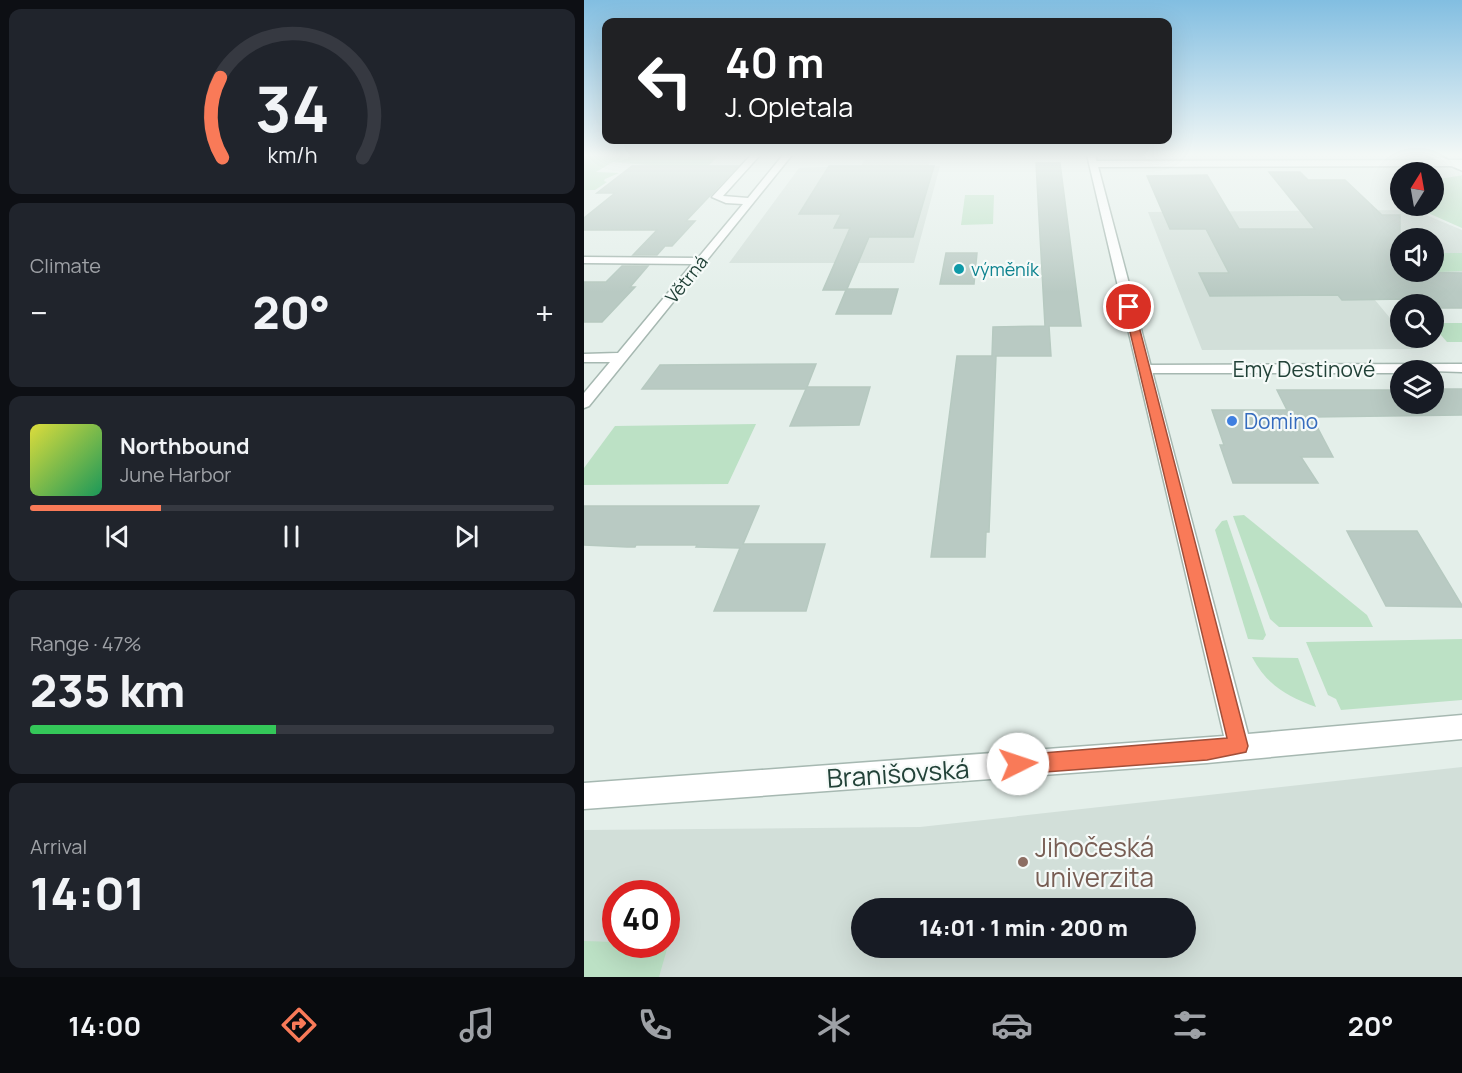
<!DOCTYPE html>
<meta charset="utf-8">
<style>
:root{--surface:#171b24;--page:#20242c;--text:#f1f3f6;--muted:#9ea1a6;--line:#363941;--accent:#f97a58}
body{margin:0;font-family:Manrope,sans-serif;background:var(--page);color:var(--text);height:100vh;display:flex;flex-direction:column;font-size:22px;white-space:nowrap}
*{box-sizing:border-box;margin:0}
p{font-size:20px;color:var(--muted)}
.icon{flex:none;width:33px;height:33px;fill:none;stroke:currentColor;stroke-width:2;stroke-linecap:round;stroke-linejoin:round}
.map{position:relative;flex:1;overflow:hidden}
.panel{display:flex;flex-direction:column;gap:9px;padding:9px;background:#0d0f14;width:584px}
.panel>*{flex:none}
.top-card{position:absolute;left:18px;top:18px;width:570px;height:126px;border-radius:12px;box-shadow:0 6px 24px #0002;background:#202124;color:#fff;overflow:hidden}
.needle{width:39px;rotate:11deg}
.fabs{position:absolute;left:806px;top:162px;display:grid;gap:12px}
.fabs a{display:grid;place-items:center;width:54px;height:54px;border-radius:50%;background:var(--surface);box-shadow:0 6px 24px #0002;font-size:30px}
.speed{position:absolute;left:18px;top:880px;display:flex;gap:12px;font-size:30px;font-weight:700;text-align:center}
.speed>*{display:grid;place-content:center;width:78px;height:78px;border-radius:50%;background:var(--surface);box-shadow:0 6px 24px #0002;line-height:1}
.speed .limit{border:9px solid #d22;background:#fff;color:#111}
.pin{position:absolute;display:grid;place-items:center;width:51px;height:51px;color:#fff;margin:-26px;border:3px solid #fff;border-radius:50%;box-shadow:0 2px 6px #0007}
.me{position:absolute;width:66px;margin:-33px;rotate:86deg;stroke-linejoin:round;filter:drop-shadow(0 0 4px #0008)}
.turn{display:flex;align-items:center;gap:21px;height:126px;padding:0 24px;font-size:27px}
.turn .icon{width:78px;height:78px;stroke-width:2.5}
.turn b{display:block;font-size:42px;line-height:51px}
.big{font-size:45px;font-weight:800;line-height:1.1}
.panel .tile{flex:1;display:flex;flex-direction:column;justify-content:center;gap:9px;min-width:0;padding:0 21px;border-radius:12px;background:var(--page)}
.panel .dial{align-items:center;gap:0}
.dial svg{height:156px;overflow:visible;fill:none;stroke:var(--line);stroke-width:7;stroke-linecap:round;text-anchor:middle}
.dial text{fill:var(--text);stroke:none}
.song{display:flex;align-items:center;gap:18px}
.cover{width:72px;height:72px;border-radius:9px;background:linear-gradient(135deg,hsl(60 70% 55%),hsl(150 70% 35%))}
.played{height:6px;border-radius:3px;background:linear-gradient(90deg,var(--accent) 25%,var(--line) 25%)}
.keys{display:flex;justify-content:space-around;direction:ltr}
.heat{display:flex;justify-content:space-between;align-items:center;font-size:33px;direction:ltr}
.charge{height:9px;border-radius:4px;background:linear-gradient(90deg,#34c759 47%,var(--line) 0)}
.trip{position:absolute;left:267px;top:898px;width:345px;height:60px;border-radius:30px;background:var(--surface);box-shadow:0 6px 24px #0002;font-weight:800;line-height:60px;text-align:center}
.tabs{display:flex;height:96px;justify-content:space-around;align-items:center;background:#090b0e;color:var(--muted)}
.tabs .icon{width:42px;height:42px}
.tabs .on{color:var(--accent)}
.tabs b{font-size:27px;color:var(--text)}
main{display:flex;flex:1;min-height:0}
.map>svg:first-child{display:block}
.built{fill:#d2dfd9;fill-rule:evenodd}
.green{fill:#bce1c5}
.building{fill:#b9cac3;stroke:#b6c9c0;stroke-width:1.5}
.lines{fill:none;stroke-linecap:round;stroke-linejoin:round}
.pedestrian-casing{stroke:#a6b8b1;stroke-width:3}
.minor-casing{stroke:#a6b8b1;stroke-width:3}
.tertiary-casing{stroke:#a6b8b1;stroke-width:3}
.pedestrian{fill:#fff;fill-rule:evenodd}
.minor{fill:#fff;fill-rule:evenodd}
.tertiary{fill:#fff;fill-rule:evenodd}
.route{fill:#f97a58;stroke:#a24f39;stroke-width:1.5}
.culture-dot{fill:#0f9aa8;stroke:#f5faf8;stroke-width:2}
.shop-dot{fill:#3f7fe0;stroke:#f5faf8;stroke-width:2}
.education-dot{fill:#8d6e63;stroke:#f5faf8;stroke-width:2}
.labels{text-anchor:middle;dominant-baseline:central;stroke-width:4.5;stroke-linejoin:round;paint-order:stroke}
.far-culture-label{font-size:18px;fill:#0d838f;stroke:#f5faf8;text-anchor:start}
.far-street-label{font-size:18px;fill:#224238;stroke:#f5faf8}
.street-label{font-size:21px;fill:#224238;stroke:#f5faf8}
.shop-label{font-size:21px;fill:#366cbe;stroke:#f5faf8;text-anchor:start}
.near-street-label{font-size:26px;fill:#224238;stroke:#f5faf8}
.near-education-label{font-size:26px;fill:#785e54;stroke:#f5faf8;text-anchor:start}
</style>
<main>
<section class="panel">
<div class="tile dial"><svg viewBox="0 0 100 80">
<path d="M14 69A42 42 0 1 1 86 69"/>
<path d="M14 69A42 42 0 0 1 13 28" stroke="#f97a58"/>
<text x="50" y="56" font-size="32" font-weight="700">34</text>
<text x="50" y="72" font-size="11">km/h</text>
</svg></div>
<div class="tile"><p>Climate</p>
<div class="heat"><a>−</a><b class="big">20°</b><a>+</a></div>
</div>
<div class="tile">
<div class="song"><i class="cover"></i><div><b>Northbound</b><p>June Harbor</p></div></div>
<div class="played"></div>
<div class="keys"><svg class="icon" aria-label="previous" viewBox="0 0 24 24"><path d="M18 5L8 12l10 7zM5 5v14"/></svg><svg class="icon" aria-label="pause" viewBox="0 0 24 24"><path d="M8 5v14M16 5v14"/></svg><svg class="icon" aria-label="next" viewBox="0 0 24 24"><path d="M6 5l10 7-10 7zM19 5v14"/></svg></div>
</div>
<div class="tile"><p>Range · 47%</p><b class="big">235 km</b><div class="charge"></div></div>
<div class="tile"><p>Arrival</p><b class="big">14:01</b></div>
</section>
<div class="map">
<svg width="879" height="977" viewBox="0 0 879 977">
<rect width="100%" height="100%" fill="#e4efea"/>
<!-- built -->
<g class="built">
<path d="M280 160H346L345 166H356L330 263H145L215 168 277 166Z"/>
<path d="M830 210 878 230 879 299 849 304H827L823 299 791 300 816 330V338H823L833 349 618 350 564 212ZM816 238H849V272H816Z"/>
<path d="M878 767V977H0V830L336 827ZM32 894H82V945H32ZM278 909H602V948H278Z"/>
</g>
<!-- green -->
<g class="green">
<path d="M0 155H135L120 170 29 162 12 172 35 173 21 179 20 181 23 182 11 190H0Z"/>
<path d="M879 175 878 228 828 206H849V180Z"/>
<path d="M381 195H410L409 224 377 225Z"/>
<path d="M849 253H878V271L854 272 849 267Z"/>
<path d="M849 323H878V342H863L849 326Z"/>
<path d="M172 424 144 484 0 485V468L31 426Z"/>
<path d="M660 515 783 615 789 627H695L686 619 649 516Z"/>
<path d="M643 520 682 635 679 640 664 639 631 530 638 521Z"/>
<path d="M878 639V700L757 710 752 699 744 695 722 642Z"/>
<path d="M668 657 714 658 732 707C703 697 682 684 668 657Z"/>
<path d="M0 941 31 942 32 945H82L83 942H85L75 977H0Z"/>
</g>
<!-- building -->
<g class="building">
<path d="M452 163H476L497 326H465L467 356H412L405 532H402L401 557H347L373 356H408L409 327 461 326Z"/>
<path d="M48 166H154L102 221H111L88 246H81L73 255H49L73 230H0V218L31 193H13Z"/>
<path d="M245 166H350L329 237H285L263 289H314L307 314H252L262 290H239L266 228H250L257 214H215Z"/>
<path d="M685 172H716L724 180H761L798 215H816V272L879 273V308H849V304H827L823 299 758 300 754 295 626 296 615 273H645L622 229H586L563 176 623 175 655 229H731Z"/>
<path d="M362 253H393L390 284H356Z"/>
<path d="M38 266H64L46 287H51L18 322H0V282H22Z"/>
<path d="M232 364 223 387H286L275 425 206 426 222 389H58L76 365Z"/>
<path d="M849 389H879V415L728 417 749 457H717L734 483H649L636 445H640L628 410H703L693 390H816V404H849Z"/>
<path d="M0 506H175L159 544H241L222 611H130L156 548 112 547 113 545H52L51 547H43L0 545Z"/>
<path d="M763 531H833L879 607 802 606Z"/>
</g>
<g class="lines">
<!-- pedestrian casing -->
<g class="pedestrian-casing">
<path id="pedestrian" d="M841 155H853L879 166V171Z"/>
</g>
<!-- minor casing -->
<g class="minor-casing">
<g id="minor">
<path d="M167 155H176L139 196 164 198 199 155H208L5 406 0 408V393L26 362H0V354L34 353 108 264 0 263V257L114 258 159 204 142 203 128 197Z"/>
<path d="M879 160V166L510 167 506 164 510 161Z"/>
<path d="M879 364V372L816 370V373H561L554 369 561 365Z"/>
</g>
</g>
<!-- tertiary casing -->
<g class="tertiary-casing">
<path id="tertiary" d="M503 155H511L664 734 879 715V739L623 763 0 809V783L640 736Z"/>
</g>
<!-- pedestrian -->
<use href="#pedestrian" class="pedestrian"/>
<!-- minor -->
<use href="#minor" class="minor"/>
<!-- tertiary -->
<use href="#tertiary" class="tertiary"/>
</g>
<!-- sky -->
<linearGradient id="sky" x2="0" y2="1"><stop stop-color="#82bee1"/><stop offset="0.53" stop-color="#f3f8f6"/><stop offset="1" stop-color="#f3f8f6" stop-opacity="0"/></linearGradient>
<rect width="879" height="292" fill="url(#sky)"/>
<!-- route -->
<path class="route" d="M542 305 550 307 664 746 662 752 623 760 434 774 427 771 424 764 427 757 434 755 643 738 540 307Z"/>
<!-- markers -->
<circle class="culture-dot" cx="375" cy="269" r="6"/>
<circle class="shop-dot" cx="648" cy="421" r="6"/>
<circle class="education-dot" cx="439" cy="862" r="6"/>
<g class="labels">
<!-- far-culture labels -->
<g class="far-culture-label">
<text x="387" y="269">výměník</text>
</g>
<!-- far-street labels -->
<g class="far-street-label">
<text transform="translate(102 279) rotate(-51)">Větrná</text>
</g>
<!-- street labels -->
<g class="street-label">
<text x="720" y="369">Emy Destinové</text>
</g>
<!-- shop labels -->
<g class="shop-label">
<text x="660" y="421">Domino</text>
</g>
<!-- near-street labels -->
<g class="near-street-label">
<text transform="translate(314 773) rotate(-4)">Branišovská</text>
</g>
<!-- near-education labels -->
<g class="near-education-label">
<text x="451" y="847">Jihočeská<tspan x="451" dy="30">univerzita</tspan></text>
</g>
</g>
</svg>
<div class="fabs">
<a><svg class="needle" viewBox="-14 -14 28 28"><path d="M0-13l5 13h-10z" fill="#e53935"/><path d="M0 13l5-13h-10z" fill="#9ea1a6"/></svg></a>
<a><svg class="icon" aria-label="sound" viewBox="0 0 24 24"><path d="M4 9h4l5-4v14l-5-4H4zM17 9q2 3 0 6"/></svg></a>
<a><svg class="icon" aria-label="search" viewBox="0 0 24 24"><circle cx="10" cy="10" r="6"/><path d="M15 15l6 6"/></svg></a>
<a><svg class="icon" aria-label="layers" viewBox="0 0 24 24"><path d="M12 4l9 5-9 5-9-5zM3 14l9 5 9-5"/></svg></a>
</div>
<div class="speed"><div class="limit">40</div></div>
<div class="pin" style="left:545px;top:307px;background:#d93025"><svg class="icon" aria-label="arrive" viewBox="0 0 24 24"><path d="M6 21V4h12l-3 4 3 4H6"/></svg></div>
<svg class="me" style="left:434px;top:764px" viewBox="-20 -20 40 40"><circle r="19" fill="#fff"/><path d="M0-13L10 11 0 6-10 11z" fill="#f97a58"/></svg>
<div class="trip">14:01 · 1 min · 200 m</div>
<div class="top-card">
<div class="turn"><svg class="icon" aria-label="left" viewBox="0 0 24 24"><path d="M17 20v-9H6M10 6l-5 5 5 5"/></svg><div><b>40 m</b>J. Opletala</div></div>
</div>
</div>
</main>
<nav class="tabs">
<b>14:00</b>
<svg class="icon on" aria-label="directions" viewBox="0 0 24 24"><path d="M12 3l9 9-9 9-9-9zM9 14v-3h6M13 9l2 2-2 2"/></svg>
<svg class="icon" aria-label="music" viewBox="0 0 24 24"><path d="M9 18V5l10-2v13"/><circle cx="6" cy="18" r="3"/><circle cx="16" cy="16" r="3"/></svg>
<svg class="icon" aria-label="phone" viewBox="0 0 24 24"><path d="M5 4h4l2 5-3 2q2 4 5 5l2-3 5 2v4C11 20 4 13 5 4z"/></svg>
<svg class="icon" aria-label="climate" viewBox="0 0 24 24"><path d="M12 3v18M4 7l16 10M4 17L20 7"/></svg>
<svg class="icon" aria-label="car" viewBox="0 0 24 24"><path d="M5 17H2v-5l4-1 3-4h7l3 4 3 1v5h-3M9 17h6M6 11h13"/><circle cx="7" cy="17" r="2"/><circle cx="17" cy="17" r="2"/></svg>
<svg class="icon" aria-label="filters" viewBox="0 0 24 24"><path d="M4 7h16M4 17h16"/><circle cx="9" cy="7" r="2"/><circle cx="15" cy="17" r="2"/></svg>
<b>20°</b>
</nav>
